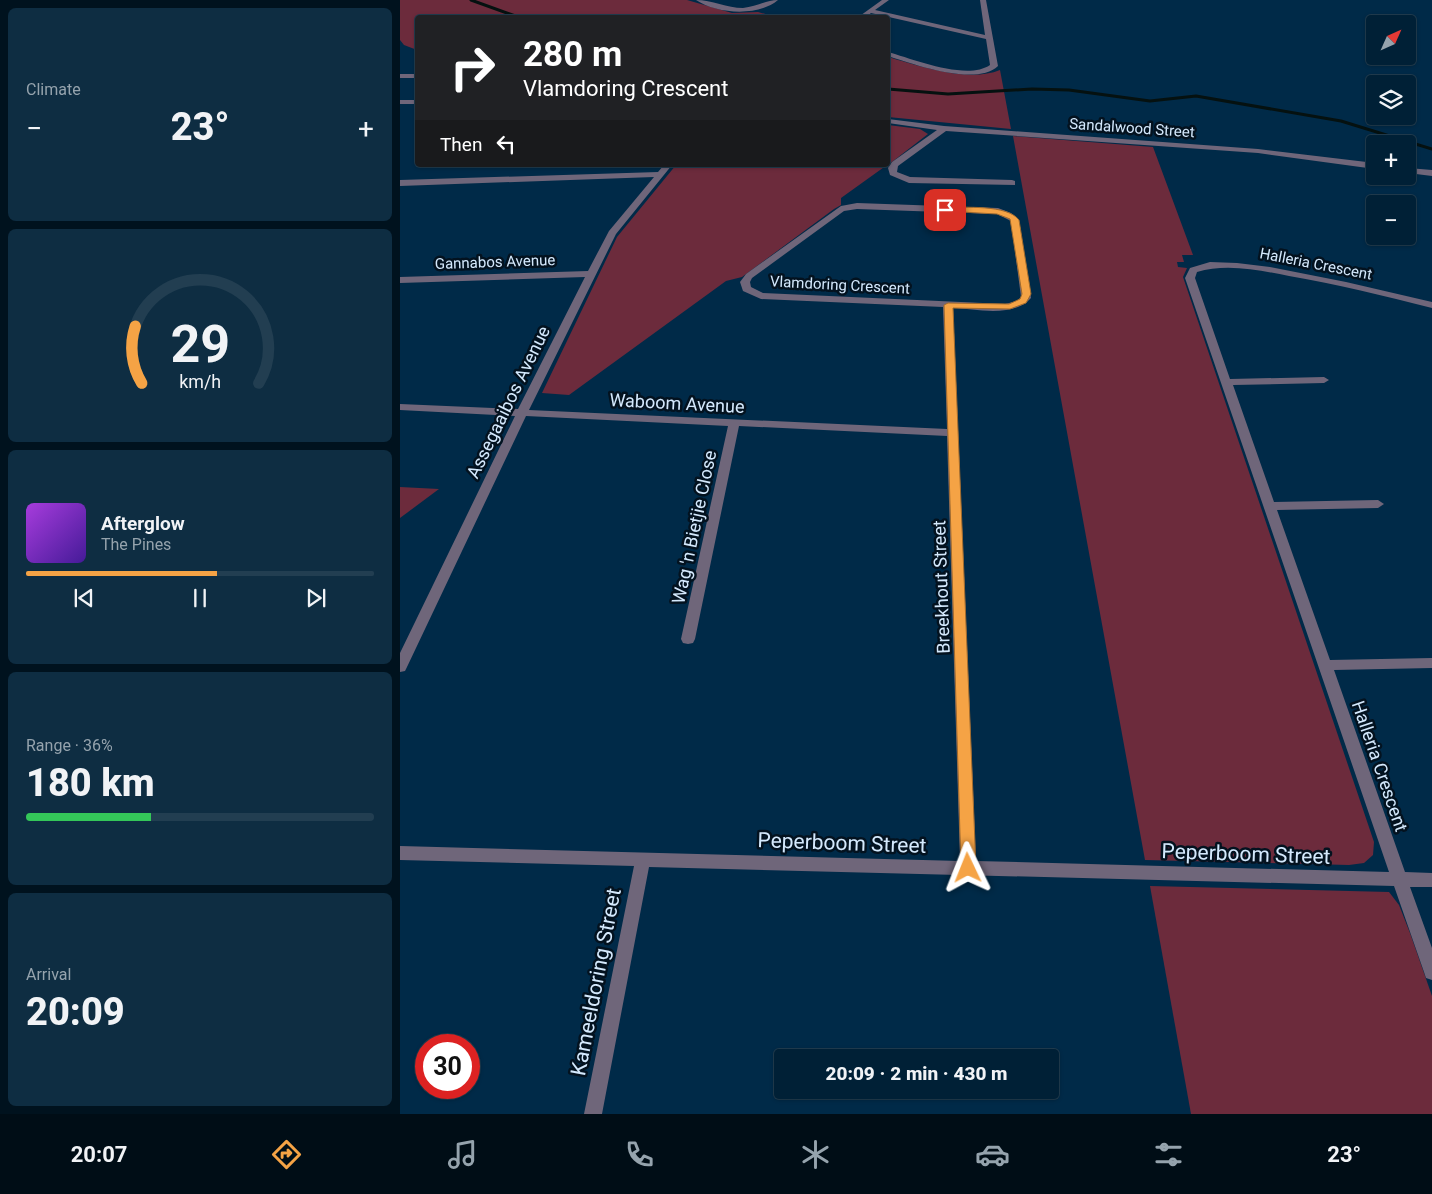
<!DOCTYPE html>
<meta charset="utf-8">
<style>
:root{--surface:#002036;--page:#0e2d42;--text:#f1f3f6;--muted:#95a3ad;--line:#223e51;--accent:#f5a345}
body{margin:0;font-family:Roboto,sans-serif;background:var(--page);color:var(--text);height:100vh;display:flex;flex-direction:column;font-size:19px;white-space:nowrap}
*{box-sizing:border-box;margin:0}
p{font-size:16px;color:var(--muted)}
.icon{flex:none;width:28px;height:28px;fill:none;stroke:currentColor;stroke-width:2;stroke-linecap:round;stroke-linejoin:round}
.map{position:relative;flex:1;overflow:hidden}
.panel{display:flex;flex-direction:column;gap:8px;padding:8px;background:#00121e;width:400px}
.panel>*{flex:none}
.guide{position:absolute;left:15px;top:15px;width:475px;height:152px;border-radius:5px;box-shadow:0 1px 4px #0004,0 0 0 1px var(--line);background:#202124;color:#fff;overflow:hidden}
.needle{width:32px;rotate:45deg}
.fabs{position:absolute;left:966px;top:15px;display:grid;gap:10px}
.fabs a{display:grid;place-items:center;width:50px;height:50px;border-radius:5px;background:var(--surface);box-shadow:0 1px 4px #0004,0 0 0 1px var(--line);font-size:25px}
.speed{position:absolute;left:15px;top:1034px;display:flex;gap:10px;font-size:25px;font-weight:700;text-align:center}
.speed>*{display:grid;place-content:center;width:65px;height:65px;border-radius:50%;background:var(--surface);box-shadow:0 1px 4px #0004,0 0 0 1px var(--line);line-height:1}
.speed .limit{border:8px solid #d22;background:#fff;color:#111}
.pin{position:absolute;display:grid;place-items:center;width:42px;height:42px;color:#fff;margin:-21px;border-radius:10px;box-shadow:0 2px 8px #0006}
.me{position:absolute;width:55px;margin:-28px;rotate:358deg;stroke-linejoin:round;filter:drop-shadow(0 0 4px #0008)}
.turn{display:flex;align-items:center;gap:18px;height:105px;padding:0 25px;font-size:22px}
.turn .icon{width:65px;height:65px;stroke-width:2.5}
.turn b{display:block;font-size:35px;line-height:42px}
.then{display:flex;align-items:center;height:48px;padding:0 25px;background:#0003;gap:10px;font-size:19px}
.big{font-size:38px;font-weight:800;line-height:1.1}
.panel .tile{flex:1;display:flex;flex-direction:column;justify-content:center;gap:8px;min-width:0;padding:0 18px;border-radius:8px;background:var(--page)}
.panel .dial{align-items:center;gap:0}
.dial svg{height:130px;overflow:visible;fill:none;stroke:var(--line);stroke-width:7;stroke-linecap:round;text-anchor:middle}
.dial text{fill:var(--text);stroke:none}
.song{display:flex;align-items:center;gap:15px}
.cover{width:60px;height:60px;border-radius:8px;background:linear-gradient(135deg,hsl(280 70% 55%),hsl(260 70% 35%))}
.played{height:5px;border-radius:2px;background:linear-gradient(90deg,var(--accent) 55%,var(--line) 55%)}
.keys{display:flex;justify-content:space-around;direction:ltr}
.heat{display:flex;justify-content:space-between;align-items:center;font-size:28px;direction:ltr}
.charge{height:8px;border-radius:4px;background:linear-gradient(90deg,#34c759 36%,var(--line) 0)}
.trip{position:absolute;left:374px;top:1049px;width:285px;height:50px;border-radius:5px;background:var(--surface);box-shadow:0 1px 4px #0004,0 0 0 1px var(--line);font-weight:800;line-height:50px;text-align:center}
.menu{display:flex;height:80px;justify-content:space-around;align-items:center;background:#000d16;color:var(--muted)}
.menu .icon{width:35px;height:35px}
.menu .active{color:var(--accent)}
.menu b{font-size:22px;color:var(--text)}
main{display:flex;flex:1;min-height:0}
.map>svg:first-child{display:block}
.green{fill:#6c2b3c}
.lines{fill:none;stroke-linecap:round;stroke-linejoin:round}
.stream{stroke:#051110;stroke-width:3}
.street{fill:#6f667a;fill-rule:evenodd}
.route{fill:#f5a345;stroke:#9f6a2d}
.labels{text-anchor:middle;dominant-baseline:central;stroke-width:5;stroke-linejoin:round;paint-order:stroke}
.far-street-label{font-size:15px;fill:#d4e9fd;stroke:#03121f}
.street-label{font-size:18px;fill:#d4e9fd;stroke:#03121f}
.near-street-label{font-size:21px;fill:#d4e9fd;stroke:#03121f}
</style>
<main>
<section class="panel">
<div class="tile"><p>Climate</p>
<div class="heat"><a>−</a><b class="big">23°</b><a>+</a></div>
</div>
<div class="tile dial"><svg viewBox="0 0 100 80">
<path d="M14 69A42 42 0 1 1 86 69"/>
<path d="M14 69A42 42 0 0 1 10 34" stroke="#f5a345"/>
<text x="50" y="56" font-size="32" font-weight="700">29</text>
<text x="50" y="72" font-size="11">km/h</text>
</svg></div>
<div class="tile">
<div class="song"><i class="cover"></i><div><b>Afterglow</b><p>The Pines</p></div></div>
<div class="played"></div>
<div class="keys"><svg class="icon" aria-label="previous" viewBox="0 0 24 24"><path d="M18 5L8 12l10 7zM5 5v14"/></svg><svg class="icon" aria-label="pause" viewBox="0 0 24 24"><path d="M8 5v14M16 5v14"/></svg><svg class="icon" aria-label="next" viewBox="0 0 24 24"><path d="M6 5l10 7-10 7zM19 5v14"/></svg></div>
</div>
<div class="tile"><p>Range · 36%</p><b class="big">180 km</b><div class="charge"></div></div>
<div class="tile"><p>Arrival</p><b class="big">20:09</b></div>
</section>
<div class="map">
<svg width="1032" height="1114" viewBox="0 0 1032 1114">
<rect width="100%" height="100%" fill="#002a48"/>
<!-- green -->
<g class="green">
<path d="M0 0H287L332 13 358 12 376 17 18 18 17 50 4 45 0 40Z"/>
<path d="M488 57C519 66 569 83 600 70L611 129 488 117Z"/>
<path d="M488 125 520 129 528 134 488 165Z"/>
<path d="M613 136 753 147 793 255H782L784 262H777L778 267 787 268 783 277 974 842 973 855 964 863 949 865 745 860Z"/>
<path d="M276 165H487L441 198V205L434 209 342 277 326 281 169 395 142 393 217 237Z"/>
<path d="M0 487 39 489 0 518Z"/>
<path d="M750 886 989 892 999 905 1010 933 1032 996V1114H791Z"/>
</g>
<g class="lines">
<!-- stream -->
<g class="stream">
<path d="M71 0 121 18"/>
<path d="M488 89 548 94 632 89 669 90 750 101 796 96 941 121 1032 149"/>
</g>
<!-- street -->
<g class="street">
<path d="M296 0C312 0 327 8 343 8 356 7 366 0 378 0 358 17 317 14 296 0Z"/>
<path d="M482 0H489L475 10 585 35 580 0H586L598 66C576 87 513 64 488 56V52C513 59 567 81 590 65L586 39 471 13 465 18H457Z"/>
<rect x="0" y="74" width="18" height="4"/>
<rect x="0" y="100" width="18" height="4"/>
<path d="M488 119 544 126 858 149 975 163V169L858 153 546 131 498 166 497 172 510 177 612 180 615 181V185L509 183 490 175 488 168 492 162 537 130 488 123Z"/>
<path d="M264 165H272L216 234 129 410 547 429 543 307 361 299 343 291 340 282 346 274 441 206 457 203 598 208 611 213 619 220 631 298C614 318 576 309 553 308L576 861 989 872 785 278 790 268 810 262 837 263 870 267 946 282 1032 302V308C984 296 937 284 889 276 859 270 826 263 797 272L795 278 830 379 924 377 929 380 924 383 833 385 874 502 978 500 984 504 978 508 877 510 930 660 1032 658V668L934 670 1005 872 1032 873V887H1010L1032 948V980L1026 978 1024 972 994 886 249 867 202 1114H184L234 866 0 860V846L560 861 547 436 339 426 295 639 293 643 288 644 283 643 281 639 328 426 126 416 7 667 5 671 0 672V653L115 416 0 410V404L118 409 185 277 0 283V277L188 271 209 231 254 177 0 186V180L258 172ZM457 209 597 214 611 221 621 297 617 301 605 304 363 293 351 287 350 282 352 278 444 211Z"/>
<path d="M1008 168 1032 170V176L1008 173Z"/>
</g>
</g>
<!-- route -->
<path class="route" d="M545 207C564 208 607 204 619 220L631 294 626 303 610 309 553 308 576 868 574 873 568 874 563 873 561 868 544 305 548 303 609 304 620 299 622 294 610 219 597 214 543 211V208Z"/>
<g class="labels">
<!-- far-street labels -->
<g class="far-street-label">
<text transform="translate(732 128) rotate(4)">Sandalwood Street</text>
<text transform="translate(95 262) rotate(-2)">Gannabos Avenue</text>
<text transform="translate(916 264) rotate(11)">Halleria Crescent</text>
<text transform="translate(440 285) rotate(3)">Vlamdoring Crescent</text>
</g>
<!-- street labels -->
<g class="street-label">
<text transform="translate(108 402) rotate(-64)">Assegaaibos Avenue</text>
<text transform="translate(277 403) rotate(3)">Waboom Avenue</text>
<text transform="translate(294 527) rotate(-78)">Wag 'n Bietjie Close</text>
<text transform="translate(541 587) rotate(-92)">Breekhout Street</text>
<text transform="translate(980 766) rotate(71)">Halleria Crescent</text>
</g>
<!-- near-street labels -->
<g class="near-street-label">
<text transform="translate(442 843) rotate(2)">Peperboom Street</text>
<text transform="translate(846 854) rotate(2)">Peperboom Street</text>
<text transform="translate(196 982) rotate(-79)">Kameeldoring Street</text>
</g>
</g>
</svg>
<div class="fabs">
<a><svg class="needle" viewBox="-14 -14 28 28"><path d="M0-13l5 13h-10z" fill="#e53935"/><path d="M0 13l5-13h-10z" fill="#95a3ad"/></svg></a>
<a><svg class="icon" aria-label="layers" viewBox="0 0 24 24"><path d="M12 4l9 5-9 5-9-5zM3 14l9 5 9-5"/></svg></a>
<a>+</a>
<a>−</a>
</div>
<div class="speed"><div class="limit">30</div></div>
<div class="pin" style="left:545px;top:210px;background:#d93025"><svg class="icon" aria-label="arrive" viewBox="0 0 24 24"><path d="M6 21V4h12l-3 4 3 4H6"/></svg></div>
<svg class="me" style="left:568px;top:868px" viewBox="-20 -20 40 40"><path d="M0-17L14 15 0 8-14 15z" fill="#f5a345" stroke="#fff" stroke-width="4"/></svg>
<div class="trip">20:09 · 2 min · 430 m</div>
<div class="guide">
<div class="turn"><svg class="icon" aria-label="right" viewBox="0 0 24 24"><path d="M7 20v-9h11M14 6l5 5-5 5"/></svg><div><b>280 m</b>Vlamdoring Crescent</div></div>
<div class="then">Then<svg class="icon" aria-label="left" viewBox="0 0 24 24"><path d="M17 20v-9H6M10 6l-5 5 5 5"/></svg></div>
</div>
</div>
</main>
<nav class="menu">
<b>20:07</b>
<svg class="icon active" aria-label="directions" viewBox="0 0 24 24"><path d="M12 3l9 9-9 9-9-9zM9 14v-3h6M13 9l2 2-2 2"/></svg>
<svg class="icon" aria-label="music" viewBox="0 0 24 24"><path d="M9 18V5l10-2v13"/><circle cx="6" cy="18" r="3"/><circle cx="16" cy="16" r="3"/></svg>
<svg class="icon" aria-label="phone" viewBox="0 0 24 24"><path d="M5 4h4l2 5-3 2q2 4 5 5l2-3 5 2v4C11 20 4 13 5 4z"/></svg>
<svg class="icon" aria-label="climate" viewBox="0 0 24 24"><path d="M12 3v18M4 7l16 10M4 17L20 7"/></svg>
<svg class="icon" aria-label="car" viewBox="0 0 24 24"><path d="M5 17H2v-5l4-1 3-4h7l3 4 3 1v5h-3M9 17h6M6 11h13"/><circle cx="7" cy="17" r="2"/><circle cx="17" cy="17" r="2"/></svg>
<svg class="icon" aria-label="filters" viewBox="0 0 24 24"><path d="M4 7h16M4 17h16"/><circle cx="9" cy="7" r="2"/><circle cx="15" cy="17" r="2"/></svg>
<b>23°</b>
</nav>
